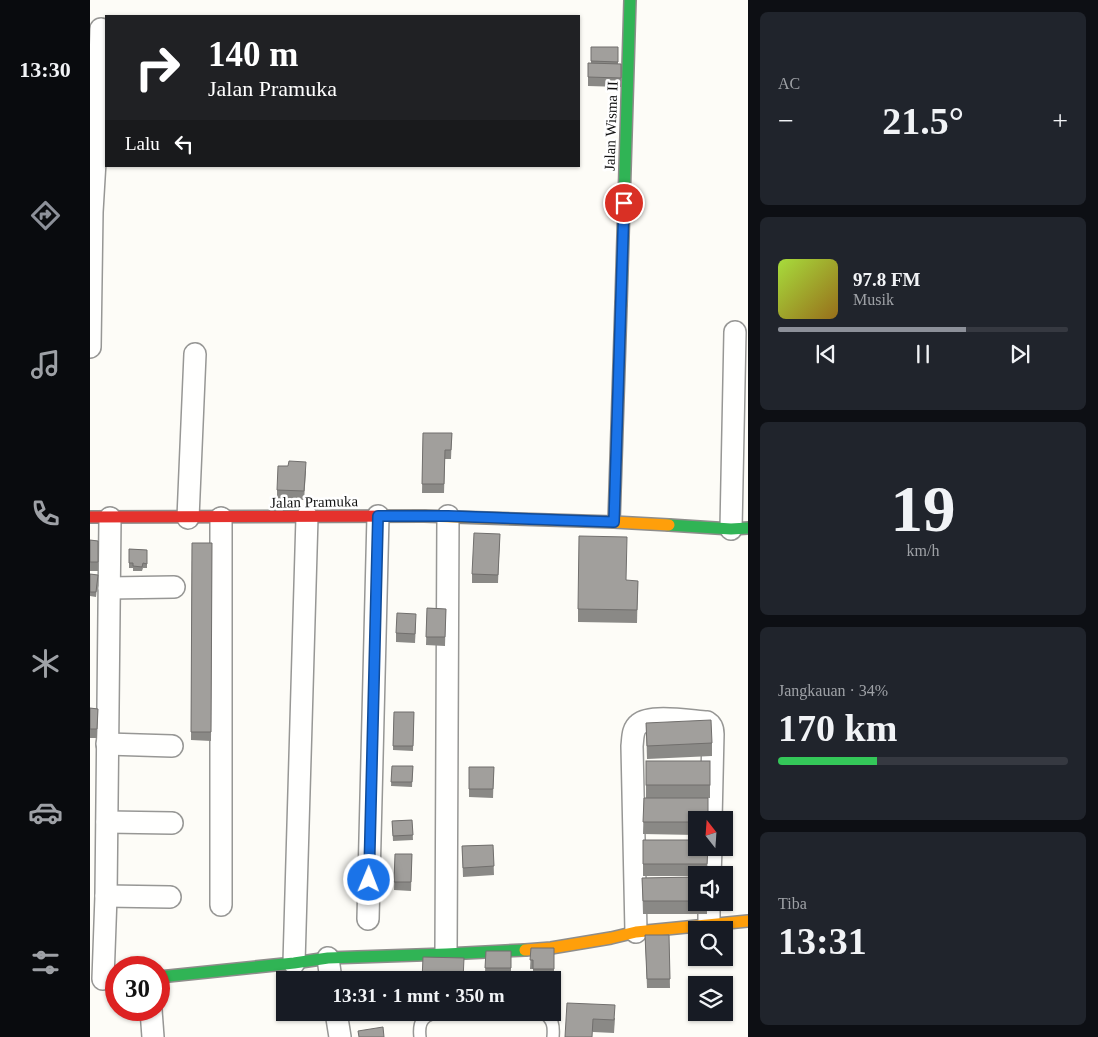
<!DOCTYPE html>
<html lang="id">
<meta charset="utf-8">
<style>
:root{--surface:#171b24;--page:#20242c;--text:#f1f3f6;--muted:#9ea1a6;--line:#363941;--accent:#8c9099}
body{margin:0;font-family:Georgia,serif;background:var(--page);color:var(--text);height:100vh;display:flex;flex-direction:column;font-size:19px;white-space:nowrap}
*{box-sizing:border-box;margin:0}
p{font-size:16px;color:var(--muted)}
.icon{flex:none;width:28px;height:28px;fill:none;stroke:currentColor;stroke-width:2;stroke-linecap:round;stroke-linejoin:round}
.map{position:relative;flex:1;overflow:hidden}
.panel{display:flex;flex-direction:column;gap:12px;padding:12px;background:#0d0f14;width:350px}
.panel>*{flex:none}
.banner{position:absolute;left:15px;top:15px;width:475px;height:152px;border-radius:0px;box-shadow:0 1px 4px #0004;background:#202124;color:#fff;overflow:hidden}
.needle{width:32px;rotate:343deg}
.fabs{position:absolute;left:598px;top:811px;display:grid;gap:10px}
.fabs a{display:grid;place-items:center;width:45px;height:45px;border-radius:0px;background:var(--surface);box-shadow:0 1px 4px #0004;font-size:25px}
.speed{position:absolute;left:15px;top:956px;display:flex;gap:10px;font-size:25px;font-weight:700;text-align:center}
.speed>*{display:grid;place-content:center;width:65px;height:65px;border-radius:50%;background:var(--surface);box-shadow:0 1px 4px #0004;line-height:1}
.speed .limit{border:8px solid #d22;background:#fff;color:#111}
.pin{position:absolute;display:grid;place-items:center;width:42px;height:42px;color:#fff;margin:-21px;border:2px solid #fff;border-radius:50%;box-shadow:0 1px 5px #0007}
.me{position:absolute;width:55px;margin:-28px;rotate:1deg;stroke-linejoin:round;filter:drop-shadow(0 0 4px #0008)}
.turn{display:flex;align-items:center;gap:18px;height:105px;padding:0 20px;font-size:22px}
.turn .icon{width:65px;height:65px;stroke-width:2.5}
.turn b{display:block;font-size:35px;line-height:42px}
.then{display:flex;align-items:center;height:48px;padding:0 20px;background:#0003;gap:10px;font-size:19px}
.big{font-size:38px;font-weight:700;line-height:1.1}
.panel .widget{flex:1;display:flex;flex-direction:column;justify-content:center;gap:8px;min-width:0;padding:0 18px;border-radius:8px;background:var(--page)}
.panel .dial{align-items:center;gap:0}
.dial b{font-size:65px;line-height:1}
.song{display:flex;align-items:center;gap:15px}
.cover{width:60px;height:60px;border-radius:8px;background:linear-gradient(135deg,hsl(80 70% 55%),hsl(40 70% 35%))}
.played{height:5px;border-radius:2px;background:linear-gradient(90deg,var(--accent) 65%,var(--line) 65%)}
.keys{display:flex;justify-content:space-around;direction:ltr}
.heat{display:flex;justify-content:space-between;align-items:center;font-size:28px;direction:ltr}
.charge{height:8px;border-radius:4px;background:linear-gradient(90deg,#34c759 34%,var(--line) 0)}
.trip{position:absolute;left:186px;top:971px;width:285px;height:50px;border-radius:0px;background:var(--surface);box-shadow:0 1px 4px #0004;font-weight:700;line-height:50px;text-align:center}
main{display:flex;flex:1;min-height:0}
.dock{display:flex;flex-direction:column;width:90px;justify-content:space-around;align-items:center;background:#090b0e;color:var(--muted)}
.dock .icon{width:35px;height:35px}
.dock .active{color:var(--accent)}
.dock b{font-size:22px;color:var(--text)}
.map>svg:first-child{display:block}
.lines{fill:none;stroke-linecap:round;stroke-linejoin:round}
.lane-casing{stroke:#979795;stroke-width:14}
.street-casing{stroke:#979795;stroke-width:24}
.fast-casing{stroke:#8e8d8b;stroke-width:14}
.slow-casing{stroke:#8e8d8b;stroke-width:14}
.jam-casing{stroke:#8e8d8b;stroke-width:14}
.lane{stroke:#fffffe;stroke-width:11}
.street{stroke:#fffffe;stroke-width:21}
.fast{stroke:#30b455;stroke-width:11}
.slow{stroke:#ff9f0a;stroke-width:11}
.jam{stroke:#e5322d;stroke-width:11}
.wall{fill:#8a8986}
.building{fill:#a19f9c;stroke:#716f6d}
.route-casing{stroke:#114b97;stroke-width:12}
.route{stroke:#1a73e8;stroke-width:9}
.labels{text-anchor:middle;dominant-baseline:central;stroke-width:5;stroke-linejoin:round;paint-order:stroke}
.street-label{font-size:15px;fill:#111;stroke:#fff}
</style>
<main>
<nav class="dock">
<b>13:30</b>
<svg class="icon active" aria-label="directions" viewBox="0 0 24 24"><path d="M12 3l9 9-9 9-9-9zM9 14v-3h6M13 9l2 2-2 2"/></svg>
<svg class="icon" aria-label="music" viewBox="0 0 24 24"><path d="M9 18V5l10-2v13"/><circle cx="6" cy="18" r="3"/><circle cx="16" cy="16" r="3"/></svg>
<svg class="icon" aria-label="phone" viewBox="0 0 24 24"><path d="M5 4h4l2 5-3 2q2 4 5 5l2-3 5 2v4C11 20 4 13 5 4z"/></svg>
<svg class="icon" aria-label="climate" viewBox="0 0 24 24"><path d="M12 3v18M4 7l16 10M4 17L20 7"/></svg>
<svg class="icon" aria-label="car" viewBox="0 0 24 24"><path d="M5 17H2v-5l4-1 3-4h7l3 4 3 1v5h-3M9 17h6M6 11h13"/><circle cx="7" cy="17" r="2"/><circle cx="17" cy="17" r="2"/></svg>
<svg class="icon" aria-label="filters" viewBox="0 0 24 24"><path d="M4 7h16M4 17h16"/><circle cx="9" cy="7" r="2"/><circle cx="15" cy="17" r="2"/></svg>
</nav>
<div class="map">
<svg width="658" height="1037" viewBox="0 0 658 1037">
<rect width="100%" height="100%" fill="#fdfcf7"/>
<g class="lines">
<!-- lane casing -->
<g class="lane-casing">
<g id="lane">
<path d="M462 999 464 985"/>
<path d="M453 1012C463 1020 464 1025 463 1037"/>
<path d="M330 1037C327 1013 342 1013 360 1012"/>
</g>
</g>
<!-- street casing -->
<g class="street-casing">
<g id="street">
<path d="M0 347 2 212 9 94 11 29"/>
<path d="M98 518 105 354"/>
<path d="M641 529 645 332"/>
<path d="M19 588 84 587"/>
<path d="M17 744 82 746"/>
<path d="M17 822 82 823"/>
<path d="M620 875 621 848"/>
<path d="M16 896 80 897"/>
<path d="M131 905V518"/>
<path d="M278 919 288 516"/>
<path d="M619 925V902"/>
<path d="M546 932 542 746C543 739 542 729 549 724 560 714 601 721 617 722 622 725 623 728 623 734L621 820"/>
<path d="M356 954 358 516"/>
<path d="M238 958 241 980"/>
<path d="M204 963 217 517"/>
<path d="M13 979 16 896 20 518"/>
<path d="M61 1010 63 1037"/>
<path d="M246 1012 250 1037"/>
</g>
</g>
<!-- fast casing -->
<g class="fast-casing">
<g id="fast">
<path d="M531 304 540 0"/>
<path d="M579 525 641 529 658 528"/>
<path d="M69 977 204 963 238 958 356 954 435 950"/>
</g>
</g>
<!-- slow casing -->
<g class="slow-casing">
<g id="slow">
<path d="M334 516 524 522 579 525"/>
<path d="M524 522 531 304"/>
<path d="M435 950 461 948 521 938 546 932 658 921"/>
</g>
</g>
<!-- jam casing -->
<g class="jam-casing">
<path id="jam" d="M0 517 334 516"/>
</g>
<!-- lane -->
<use href="#lane" class="lane"/>
<!-- street -->
<use href="#street" class="street"/>
<!-- fast -->
<use href="#fast" class="fast"/>
<!-- slow -->
<use href="#slow" class="slow"/>
<!-- jam -->
<use href="#jam" class="jam"/>
</g>
<!-- wall -->
<g class="wall">
<path d="M501 47H528V64H531V87L498 86V63H501Z"/>
<path d="M333 433H362L361 459H355L354 493H332Z"/>
<path d="M198 466 216 471 214 500 187 499V490Z"/>
<path d="M410 534 408 583H382V574Z"/>
<path d="M0 540 8 541V571H0Z"/>
<path d="M102 543H122L121 741 101 740Z"/>
<path d="M39 549 57 550V568H53L52 571H43V568H39Z"/>
<path d="M0 574 8 579 6 597 0 596Z"/>
<path d="M548 581 547 623 488 622V609Z"/>
<path d="M337 608 356 609 355 646 336 645Z"/>
<path d="M326 623 325 643 306 642V633Z"/>
<path d="M0 708 8 709 7 738H0Z"/>
<path d="M304 712H324L323 751 303 750Z"/>
<path d="M556 723 622 743V756L557 759Z"/>
<rect x="556" y="761" width="64" height="37"/>
<path d="M302 766H323L322 787 301 786Z"/>
<path d="M379 767H404L403 798 379 797Z"/>
<path d="M554 798 606 820V835L553 834Z"/>
<path d="M322 820 323 840 303 841 302 821Z"/>
<path d="M553 840 618 848 617 875H606V876H553Z"/>
<path d="M403 845 404 875 373 877 372 846Z"/>
<path d="M305 854H322L321 891 304 890Z"/>
<path d="M606 877V902H617V914H553L552 878Z"/>
<path d="M555 935H579L580 988H557Z"/>
<path d="M441 948H464V978H443V969H440Z"/>
<path d="M396 951H421V976L415 977 395 973Z"/>
<path d="M477 1003 525 1018 524 1033 503 1032Z"/>
</g>
<!-- building -->
<g class="building">
<path d="M501 47H528V62L501 61Z"/>
<path d="M498 63 531 64V78L498 77Z"/>
<path d="M333 433H362L361 450H355L354 484H332Z"/>
<path d="M199 461 216 462 214 491 187 490 188 466H198Z"/>
<path d="M384 533 410 534 408 575 382 574Z"/>
<path d="M489 536 537 537 536 580 548 581 547 610 488 609Z"/>
<path d="M0 540 8 541V562H0Z"/>
<path d="M102 543H122L121 732H101Z"/>
<path d="M39 549 57 550V564L53 563 52 567 43 566V563H39Z"/>
<path d="M0 574 8 575 6 592H0Z"/>
<path d="M337 608 356 609 355 637H336Z"/>
<path d="M307 613 326 614 325 634 306 633Z"/>
<path d="M0 708 8 709 7 729H0Z"/>
<path d="M304 712H324L323 746H303Z"/>
<path d="M621 720 622 743 557 746 556 723Z"/>
<rect x="556" y="761" width="64" height="24"/>
<path d="M302 766H323L322 782H301Z"/>
<path d="M379 767H404L403 789H379Z"/>
<path d="M554 798H618V820H606V822H553Z"/>
<path d="M322 820 323 835 303 836 302 821Z"/>
<path d="M553 840H606V848H618L617 864H553Z"/>
<path d="M403 845 404 866 373 868 372 846Z"/>
<path d="M305 854H322L321 882H304Z"/>
<path d="M606 877V901H553L552 878Z"/>
<path d="M555 935H579L580 979H557Z"/>
<path d="M441 948H464V969H443V960H440Z"/>
<path d="M396 951H421V968H395Z"/>
<path d="M333 957 374 958 373 980H332Z"/>
<rect x="381" y="973" width="34" height="7"/>
<path d="M477 1003 525 1005 524 1020 503 1019 502 1037H475Z"/>
<path d="M293 1027 294 1037H269L268 1031Z"/>
</g>
<g class="lines">
<!-- route casing -->
<g class="route-casing">
<path id="route" d="M279 880 288 516H358L524 522 534 203"/>
</g>
<!-- route -->
<use href="#route" class="route"/>
</g>
<g class="labels">
<!-- street labels -->
<g class="street-label">
<text transform="translate(521 126) rotate(-88)">Jalan Wisma II</text>
<text transform="translate(224 502) rotate(-1)">Jalan Pramuka</text>
</g>
</g>
</svg>
<div class="fabs">
<a><svg class="needle" viewBox="-14 -14 28 28"><path d="M0-13l5 13h-10z" fill="#e53935"/><path d="M0 13l5-13h-10z" fill="#9ea1a6"/></svg></a>
<a><svg class="icon" aria-label="sound" viewBox="0 0 24 24"><path d="M4 9h4l5-4v14l-5-4H4zM17 9q2 3 0 6"/></svg></a>
<a><svg class="icon" aria-label="search" viewBox="0 0 24 24"><circle cx="10" cy="10" r="6"/><path d="M15 15l6 6"/></svg></a>
<a><svg class="icon" aria-label="layers" viewBox="0 0 24 24"><path d="M12 4l9 5-9 5-9-5zM3 14l9 5 9-5"/></svg></a>
</div>
<div class="speed"><div class="limit">30</div></div>
<div class="pin" style="left:534px;top:203px;background:#d93025"><svg class="icon" aria-label="arrive" viewBox="0 0 24 24"><path d="M6 21V4h12l-3 4 3 4H6"/></svg></div>
<svg class="me" style="left:279px;top:880px" viewBox="-20 -20 40 40"><circle r="17" fill="#1a73e8" stroke="#fff" stroke-width="3"/><path d="M0-11L8 9 0 5-8 9z" fill="#fff"/></svg>
<div class="trip">13:31 · 1 mnt · 350 m</div>
<div class="banner">
<div class="turn"><svg class="icon" aria-label="right" viewBox="0 0 24 24"><path d="M7 20v-9h11M14 6l5 5-5 5"/></svg><div><b>140 m</b>Jalan Pramuka</div></div>
<div class="then">Lalu<svg class="icon" aria-label="left" viewBox="0 0 24 24"><path d="M17 20v-9H6M10 6l-5 5 5 5"/></svg></div>
</div>
</div>
<section class="panel">
<div class="widget"><p>AC</p>
<div class="heat"><a>−</a><b class="big">21.5°</b><a>+</a></div>
</div>
<div class="widget">
<div class="song"><i class="cover"></i><div><b>97.8 FM</b><p>Musik</p></div></div>
<div class="played"></div>
<div class="keys"><svg class="icon" aria-label="previous" viewBox="0 0 24 24"><path d="M18 5L8 12l10 7zM5 5v14"/></svg><svg class="icon" aria-label="pause" viewBox="0 0 24 24"><path d="M8 5v14M16 5v14"/></svg><svg class="icon" aria-label="next" viewBox="0 0 24 24"><path d="M6 5l10 7-10 7zM19 5v14"/></svg></div>
</div>
<div class="widget dial"><b>19</b><p>km/h</p></div>
<div class="widget"><p>Jangkauan · 34%</p><b class="big">170 km</b><div class="charge"></div></div>
<div class="widget"><p>Tiba</p><b class="big">13:31</b></div>
</section>
</main>
